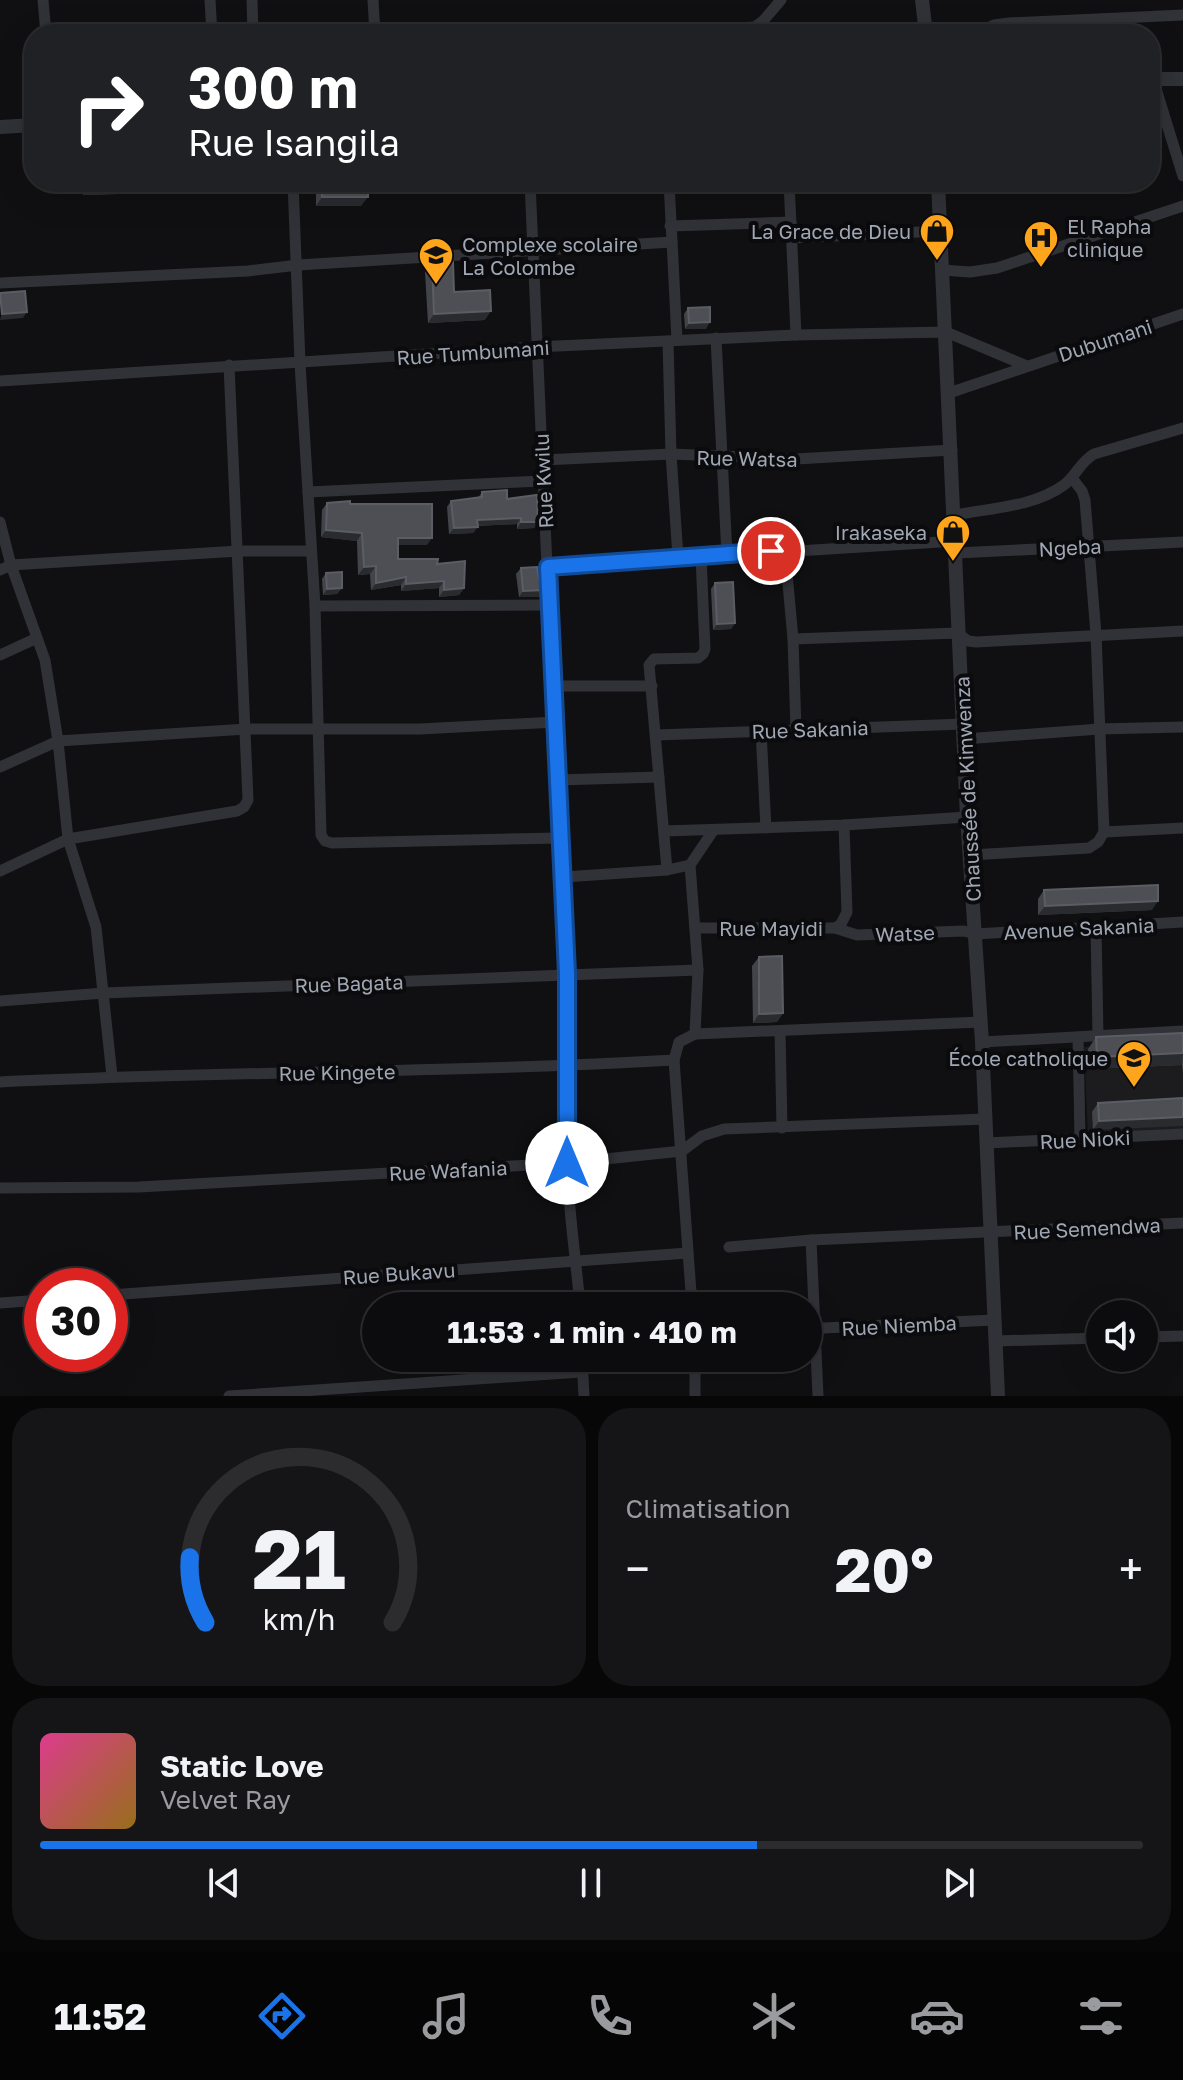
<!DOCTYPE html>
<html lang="fr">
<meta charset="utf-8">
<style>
:root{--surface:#0c0c0e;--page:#151517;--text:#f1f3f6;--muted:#9a9b9e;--line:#2c2c2e;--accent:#1a73e8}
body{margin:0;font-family:"Golos Text",sans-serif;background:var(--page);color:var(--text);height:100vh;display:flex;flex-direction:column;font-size:30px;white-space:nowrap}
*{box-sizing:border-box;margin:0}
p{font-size:26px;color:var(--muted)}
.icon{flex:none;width:44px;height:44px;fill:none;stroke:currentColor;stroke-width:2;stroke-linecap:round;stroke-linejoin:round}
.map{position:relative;height:1396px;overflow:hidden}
.side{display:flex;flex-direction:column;gap:12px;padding:12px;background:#070708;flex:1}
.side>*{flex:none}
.guide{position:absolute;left:24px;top:24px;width:1136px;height:168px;border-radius:32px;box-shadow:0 8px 32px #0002,0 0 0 2px var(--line);background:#202124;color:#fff;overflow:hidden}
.controls{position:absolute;left:1086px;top:1300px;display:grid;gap:16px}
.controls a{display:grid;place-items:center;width:72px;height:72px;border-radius:50%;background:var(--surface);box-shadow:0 8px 32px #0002,0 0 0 2px var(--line);font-size:40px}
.speed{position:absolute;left:24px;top:1268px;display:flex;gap:16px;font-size:40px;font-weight:700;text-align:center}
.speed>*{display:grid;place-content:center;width:104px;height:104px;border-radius:50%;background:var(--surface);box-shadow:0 8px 32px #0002,0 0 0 2px var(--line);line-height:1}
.speed .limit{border:12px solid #d22;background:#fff;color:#111}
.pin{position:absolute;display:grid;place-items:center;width:68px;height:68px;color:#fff;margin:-34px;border:4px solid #fff;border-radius:50%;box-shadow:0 2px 8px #0007}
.me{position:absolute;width:88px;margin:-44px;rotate:0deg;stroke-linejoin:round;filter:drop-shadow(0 0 6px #0008)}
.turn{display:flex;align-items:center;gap:28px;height:168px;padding:0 32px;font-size:36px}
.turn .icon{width:104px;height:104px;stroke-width:2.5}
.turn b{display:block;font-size:56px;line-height:68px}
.big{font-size:60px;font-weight:700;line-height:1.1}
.side .tile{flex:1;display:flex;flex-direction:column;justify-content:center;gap:12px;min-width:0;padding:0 28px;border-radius:32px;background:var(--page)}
.side .dial{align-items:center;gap:0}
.dial svg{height:208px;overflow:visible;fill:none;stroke:var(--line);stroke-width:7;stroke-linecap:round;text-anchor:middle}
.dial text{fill:var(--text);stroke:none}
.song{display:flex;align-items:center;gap:24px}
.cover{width:96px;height:96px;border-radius:12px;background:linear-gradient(135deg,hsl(330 70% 55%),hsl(40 70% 35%))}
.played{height:8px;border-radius:4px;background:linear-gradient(90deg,var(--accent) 65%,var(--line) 65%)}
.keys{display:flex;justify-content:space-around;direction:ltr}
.heat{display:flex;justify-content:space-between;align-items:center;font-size:44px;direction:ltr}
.side .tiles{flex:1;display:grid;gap:12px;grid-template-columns:1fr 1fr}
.tile:last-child{grid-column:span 2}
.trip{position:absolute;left:362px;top:1292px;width:460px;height:80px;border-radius:40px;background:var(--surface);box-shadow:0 8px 32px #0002,0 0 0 2px var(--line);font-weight:700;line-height:80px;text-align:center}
.tabs{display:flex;height:128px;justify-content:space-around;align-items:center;background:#050506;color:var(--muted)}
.tabs .icon{width:56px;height:56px}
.tabs .selected{color:var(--accent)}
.tabs b{font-size:36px;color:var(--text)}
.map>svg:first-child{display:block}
.built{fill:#1c1c1f}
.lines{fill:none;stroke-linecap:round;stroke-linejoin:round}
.minor{stroke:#313237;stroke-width:11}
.tertiary{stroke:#313237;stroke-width:14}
.wall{fill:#43444a}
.shaded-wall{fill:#2a2b2f}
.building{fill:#4d4f55;stroke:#5a5d64;stroke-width:2}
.route-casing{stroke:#114b97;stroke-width:20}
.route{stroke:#1a73e8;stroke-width:14}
.labels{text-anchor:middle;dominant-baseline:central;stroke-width:8;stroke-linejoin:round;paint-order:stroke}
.poi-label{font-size:20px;fill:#a0a7b4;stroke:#0b0b0d;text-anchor:end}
.street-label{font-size:20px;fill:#a0a7b4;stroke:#0b0b0d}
</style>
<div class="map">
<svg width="1183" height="1396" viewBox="0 0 1183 1396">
<rect width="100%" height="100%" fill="#101012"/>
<!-- built -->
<path class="built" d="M1183 1042V1131L1088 1137 1084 1047Z"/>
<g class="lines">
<!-- minor -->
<g class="minor">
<path d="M43 0 46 34"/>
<path d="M210 0 212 34"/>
<path d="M252 0 253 34"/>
<path d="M373 0 375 34"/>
<path d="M647 34 755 27 763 21 781 0"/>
<path d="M976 34 994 25 1009 23 1183 15"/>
<path d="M1153 79 1183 176"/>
<path d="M1150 120 1162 115"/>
<path d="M293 182 300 363 315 606 321 835 325 841 332 843 559 838"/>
<path d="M530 182 559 838C572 945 564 1053 567 1160 568 1209 576 1258 580 1306"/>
<path d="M669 182 677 340"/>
<path d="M789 182 796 335"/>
<path d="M670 226 791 222"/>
<path d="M792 238 941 231"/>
<path d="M942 270 970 272 997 268 1183 206"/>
<path d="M0 283 248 271 298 265 672 242"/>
<path d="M716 338 727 555"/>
<path d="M668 341 671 454 678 557"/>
<path d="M0 381 536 347 796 335 946 332 1027 366"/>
<path d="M949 393 1183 314"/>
<path d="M543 460 671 454 796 459 952 450"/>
<path d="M308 492 542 481"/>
<path d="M955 515C990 508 1034 507 1064 485 1076 476 1080 462 1094 454L1183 428"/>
<path d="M0 522 11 565 45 660 58 741 68 839 96 927 112 1076"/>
<path d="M785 551 793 639 796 729"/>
<path d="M957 553 1183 542"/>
<path d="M548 567 956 541"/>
<path d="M0 570 11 565 239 551H311"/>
<path d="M315 606 548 605"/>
<path d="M793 639 958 633 968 641 976 642 1183 631"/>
<path d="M0 655 37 638"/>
<path d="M553 686H652"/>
<path d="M761 731 766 828"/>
<path d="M656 735 964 724"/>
<path d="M965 739 1099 729 1183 727"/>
<path d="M0 767 58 741 247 729H420L556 722"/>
<path d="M557 780 659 777"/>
<path d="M664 831 844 825 967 817"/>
<path d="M1104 832 1183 828"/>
<path d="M970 855 1089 848 1098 842 1104 832 1096 634 1085 500 1082 491 1072 478"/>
<path d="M667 870 649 665 654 659 698 658 703 654 705 649 701 556"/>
<path d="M0 871 68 839 237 811 244 807 248 800 229 365"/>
<path d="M564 877 667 870 690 865"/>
<path d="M1096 927 1098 1036"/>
<path d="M695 928H835L841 924 847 912 844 825"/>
<path d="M835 928 857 935 964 931 975 934 1183 922"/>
<path d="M0 1001 104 993 698 970"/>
<path d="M780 1031 782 1128"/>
<path d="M695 1034 981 1022"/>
<path d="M1078 1037 1080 1139"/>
<path d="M982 1042 1183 1031"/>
<path d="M0 1082C224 1071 449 1073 674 1060"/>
<path d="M986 1143 1183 1134"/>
<path d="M0 1188 139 1187 567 1163 682 1151 702 1136 724 1129 985 1119"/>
<path d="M811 1240 818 1396"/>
<path d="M729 1247 811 1240 1183 1223"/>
<path d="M110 1295 688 1253"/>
<path d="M0 1303 42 1300"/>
<path d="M692 1306 674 1060 679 1042 695 1034 698 970 690 865 713 831"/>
<path d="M1144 1337 1183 1336"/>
<path d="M808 1339 823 1328 994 1320"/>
<path d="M996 1341 1100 1338"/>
<path d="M582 1358 584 1396"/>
<path d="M695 1358V1396"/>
<path d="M229 1396 581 1372"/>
</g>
<!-- tertiary -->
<g class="tertiary">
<path d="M922 0 926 34"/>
<path d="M1150 79H1183"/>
<path d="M0 127 34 125"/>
<path d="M938 182 967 817 982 1042 998 1396"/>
</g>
</g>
<!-- wall -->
<g class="wall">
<path d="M82 182H156L152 193 83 195Z"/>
<path d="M316 182H368L361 206H316Z"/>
<path d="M432 263 454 292 485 320 428 323 425 272Z"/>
<path d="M688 308 706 329H685L684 314Z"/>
<path d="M482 492 507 499 538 522 534 528 517 529V524L478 526 473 533 449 534 447 507 451 501 478 498Z"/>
<path d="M327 503 350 504 427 545H398V559L437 564 464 588 459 595 439 597V588L401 591V585L371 590 370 574 358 575 357 541 321 537 322 510Z"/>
<path d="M521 568 540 597H519L516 574Z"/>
<path d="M326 573 342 588 337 594 323 595 322 579Z"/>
<path d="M715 583 735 623 731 629 713 630 711 589Z"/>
<path d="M1044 890 1152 910 1038 915V899Z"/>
<path d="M759 957 783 1013 777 1022 753 1023 752 966Z"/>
<path d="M1183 1033V1073L1182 1065 1089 1069 1088 1049 1096 1037Z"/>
<path d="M1183 1098 1093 1130 1092 1112 1098 1103Z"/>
</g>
<!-- shaded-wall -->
<g class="shaded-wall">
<path d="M157 187 152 193 83 195 87 189Z"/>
<path d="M322 197H368L361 206H316Z"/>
<path d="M491 311 485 320 428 323 434 314Z"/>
<path d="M27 312 23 318 0 320 2 314Z"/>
<path d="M710 322 706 329H685L689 323Z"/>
<path d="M521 518 517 524 473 526 477 520Z"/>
<path d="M521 522H538L534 528 517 529Z"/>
<path d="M478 527 473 533 449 534 454 528Z"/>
<path d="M326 530 362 533 357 541 321 537Z"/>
<path d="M398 538H432L427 545H393Z"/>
<path d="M376 566 370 574 358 575 364 567Z"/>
<path d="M406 577 401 585 371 590 376 583Z"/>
<path d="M444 581 439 588 401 591 406 584Z"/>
<path d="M342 588 337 594 323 595 327 589Z"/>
<path d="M464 588 459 595 439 597 444 590Z"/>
<path d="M544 590 540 597H519L523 591Z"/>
<path d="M735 623 731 629 713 630 717 624Z"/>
<path d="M1158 901 1152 910 1038 915 1045 906Z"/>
<path d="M783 1013 777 1022 753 1023 759 1014Z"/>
<path d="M1183 1053 1182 1065 1089 1069 1097 1057Z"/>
<path d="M1183 1117V1126L1093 1130 1099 1121Z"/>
</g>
<!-- building -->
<g class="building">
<path d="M87 182H156L157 187 87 189Z"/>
<rect x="322" y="182" width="46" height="15"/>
<path d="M453 262 454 292 490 290 491 311 434 314 432 263Z"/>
<path d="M25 291 27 312 2 314 0 293Z"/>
<path d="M710 307V322L689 323 688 308Z"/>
<path d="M507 490V499L537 495 538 522H521V518L477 520 478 527 454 528 451 501 482 497V492Z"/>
<path d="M350 501V504H432V538H398V559H438L437 564 465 561 464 588 444 590V581L406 584V577L376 583V566L364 567 362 533 326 530 327 503Z"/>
<path d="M537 567 539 579 544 580V590L523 591 521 568Z"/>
<path d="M342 572V588L327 589 326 573Z"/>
<path d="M733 582 735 623 717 624 715 583Z"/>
<path d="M1158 885V901L1045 906 1044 890Z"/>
<path d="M782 956 783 1013 759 1014V957Z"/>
<path d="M1183 1033V1053L1097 1057 1096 1037Z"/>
<path d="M1183 1098V1117L1099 1121 1098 1103Z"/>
</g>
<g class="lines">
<!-- route casing -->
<g class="route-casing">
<path id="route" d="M567 1163V973L548 567 771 551"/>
</g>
<!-- route -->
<use href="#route" class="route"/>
</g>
<!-- icons -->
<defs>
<g id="shop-pin" transform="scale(1.8)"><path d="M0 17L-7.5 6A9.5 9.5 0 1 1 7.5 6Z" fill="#ffa51b" stroke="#0b0b0d"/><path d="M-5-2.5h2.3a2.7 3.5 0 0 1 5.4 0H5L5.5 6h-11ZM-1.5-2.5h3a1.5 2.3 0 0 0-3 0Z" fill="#111"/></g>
<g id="hospital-pin" transform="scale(1.8)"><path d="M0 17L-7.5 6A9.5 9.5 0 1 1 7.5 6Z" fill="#ffa51b" stroke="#0b0b0d"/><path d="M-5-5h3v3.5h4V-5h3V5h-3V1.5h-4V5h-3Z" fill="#111"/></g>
<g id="school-pin" transform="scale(1.8)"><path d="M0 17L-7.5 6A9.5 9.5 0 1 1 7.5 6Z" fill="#ffa51b" stroke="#0b0b0d"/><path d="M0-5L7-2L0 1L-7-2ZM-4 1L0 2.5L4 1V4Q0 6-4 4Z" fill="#111"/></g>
</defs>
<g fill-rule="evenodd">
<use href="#shop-pin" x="937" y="231"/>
<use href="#hospital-pin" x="1041" y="238"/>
<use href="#school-pin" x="436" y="255"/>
<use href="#shop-pin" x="953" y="532"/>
<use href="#school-pin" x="1134" y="1058"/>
</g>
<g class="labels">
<!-- poi labels -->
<g class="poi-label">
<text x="1067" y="226" text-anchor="start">El Rapha<tspan x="1067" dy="23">clinique</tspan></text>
<text x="911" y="231">La Grace de Dieu</text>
<text x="462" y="244" text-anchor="start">Complexe scolaire<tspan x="462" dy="23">La Colombe</tspan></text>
<text x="927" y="532">Irakaseka</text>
<text x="1108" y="1058">École catholique</text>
</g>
<!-- street labels -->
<g class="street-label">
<text transform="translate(1105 340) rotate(-18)">Dubumani</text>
<text transform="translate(473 352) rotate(-4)">Rue Tumbumani</text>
<text transform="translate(747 458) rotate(1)">Rue Watsa</text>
<text transform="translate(543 481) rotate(-93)">Rue Kwilu</text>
<text transform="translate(1070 547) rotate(-3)">Ngeba</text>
<text transform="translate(810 729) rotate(-2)">Rue Sakania</text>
<text transform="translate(967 789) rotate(-93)">Chaussée de Kimwenza</text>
<text x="771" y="928">Rue Mayidi</text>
<text transform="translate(1079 928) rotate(-3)">Avenue Sakania</text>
<text transform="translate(905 933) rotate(-2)">Watse</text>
<text transform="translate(349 983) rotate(-2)">Rue Bagata</text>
<text transform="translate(337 1072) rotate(-1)">Rue Kingete</text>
<text transform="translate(1085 1139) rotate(-3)">Rue Nioki</text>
<text transform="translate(448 1170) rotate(-3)">Rue Wafania</text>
<text transform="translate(1087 1228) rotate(-3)">Rue Semendwa</text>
<text transform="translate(399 1273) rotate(-4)">Rue Bukavu</text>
<text transform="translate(899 1325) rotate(-3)">Rue Niemba</text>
</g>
</g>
</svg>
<div class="controls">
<a><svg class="icon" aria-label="sound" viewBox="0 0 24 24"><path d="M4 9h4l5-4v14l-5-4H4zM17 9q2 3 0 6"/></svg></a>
</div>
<div class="speed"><div class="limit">30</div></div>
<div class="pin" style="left:771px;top:551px;background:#d93025"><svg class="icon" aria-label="arrive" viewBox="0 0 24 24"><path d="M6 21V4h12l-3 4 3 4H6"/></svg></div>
<svg class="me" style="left:567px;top:1163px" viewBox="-20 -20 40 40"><circle r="19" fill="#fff"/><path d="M0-13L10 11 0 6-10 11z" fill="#1a73e8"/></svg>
<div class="trip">11:53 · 1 min · 410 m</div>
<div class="guide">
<div class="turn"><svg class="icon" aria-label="right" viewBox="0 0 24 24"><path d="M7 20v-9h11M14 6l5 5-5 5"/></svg><div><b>300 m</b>Rue Isangila</div></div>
</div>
</div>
<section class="side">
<div class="tiles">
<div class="tile dial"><svg viewBox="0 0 100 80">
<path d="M14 69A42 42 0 1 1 86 69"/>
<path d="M14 69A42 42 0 0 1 8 44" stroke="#1a73e8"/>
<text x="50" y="56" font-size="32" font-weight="700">21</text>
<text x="50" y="72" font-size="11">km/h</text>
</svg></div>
<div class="tile"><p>Climatisation</p>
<div class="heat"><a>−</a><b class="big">20°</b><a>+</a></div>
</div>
<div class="tile">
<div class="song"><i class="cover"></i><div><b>Static Love</b><p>Velvet Ray</p></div></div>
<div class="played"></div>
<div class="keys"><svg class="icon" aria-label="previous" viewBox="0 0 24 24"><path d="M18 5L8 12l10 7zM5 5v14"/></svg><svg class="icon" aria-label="pause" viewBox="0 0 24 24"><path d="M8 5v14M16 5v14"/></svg><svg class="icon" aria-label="next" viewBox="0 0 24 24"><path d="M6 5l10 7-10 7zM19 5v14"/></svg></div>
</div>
</div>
</section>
<nav class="tabs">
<b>11:52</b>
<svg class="icon selected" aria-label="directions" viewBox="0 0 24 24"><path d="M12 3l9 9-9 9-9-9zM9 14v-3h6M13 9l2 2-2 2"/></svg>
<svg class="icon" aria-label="music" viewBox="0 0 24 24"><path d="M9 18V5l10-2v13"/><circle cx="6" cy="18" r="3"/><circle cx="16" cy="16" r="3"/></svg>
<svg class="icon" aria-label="phone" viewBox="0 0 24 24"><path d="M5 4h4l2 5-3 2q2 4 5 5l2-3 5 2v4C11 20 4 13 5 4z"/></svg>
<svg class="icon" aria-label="climate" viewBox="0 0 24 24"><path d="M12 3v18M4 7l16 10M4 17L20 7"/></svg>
<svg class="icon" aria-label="car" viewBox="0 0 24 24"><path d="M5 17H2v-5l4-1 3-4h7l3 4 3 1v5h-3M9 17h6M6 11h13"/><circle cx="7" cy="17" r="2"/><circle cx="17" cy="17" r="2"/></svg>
<svg class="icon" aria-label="filters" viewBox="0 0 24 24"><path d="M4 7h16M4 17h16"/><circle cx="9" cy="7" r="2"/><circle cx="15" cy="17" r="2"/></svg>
</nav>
